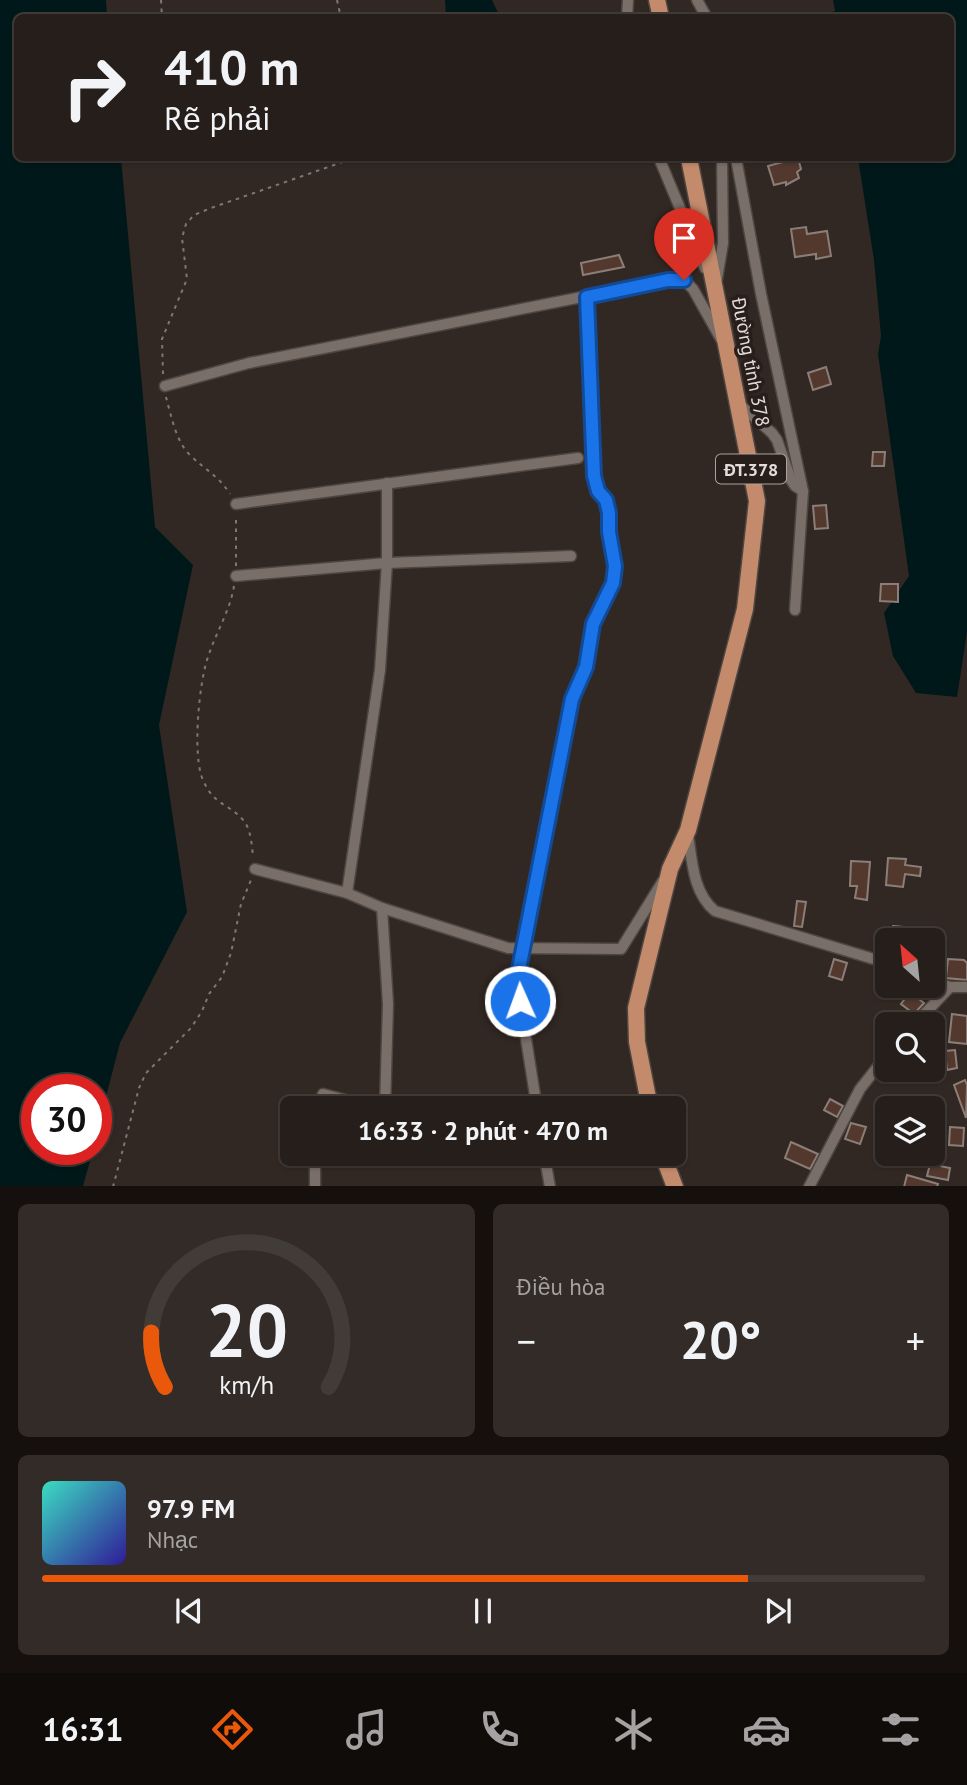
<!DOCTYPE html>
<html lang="vi">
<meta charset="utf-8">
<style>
:root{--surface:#261e1a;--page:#322b27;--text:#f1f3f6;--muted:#a4a2a2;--line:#423c39;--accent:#ea580c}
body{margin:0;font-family:"PT Sans",sans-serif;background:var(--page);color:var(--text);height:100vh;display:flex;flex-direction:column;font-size:26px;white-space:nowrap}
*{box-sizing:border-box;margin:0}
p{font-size:23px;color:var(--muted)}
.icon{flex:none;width:38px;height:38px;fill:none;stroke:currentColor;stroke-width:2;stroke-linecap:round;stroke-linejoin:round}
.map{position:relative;height:1186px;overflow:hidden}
.side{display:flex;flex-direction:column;gap:18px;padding:18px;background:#15100e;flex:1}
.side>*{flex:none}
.top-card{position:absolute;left:14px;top:14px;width:940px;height:147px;border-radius:10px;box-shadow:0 2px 5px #0004,0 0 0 2px var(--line);background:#261e1a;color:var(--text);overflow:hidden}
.needle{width:46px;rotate:333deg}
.controls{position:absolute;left:875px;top:928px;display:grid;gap:14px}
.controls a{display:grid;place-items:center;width:70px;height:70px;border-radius:10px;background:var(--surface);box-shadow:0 2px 5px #0004,0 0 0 2px var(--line);font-size:35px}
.speed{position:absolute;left:21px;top:1074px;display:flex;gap:14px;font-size:35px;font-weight:700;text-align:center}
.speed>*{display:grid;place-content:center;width:91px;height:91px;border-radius:50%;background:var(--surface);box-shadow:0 2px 5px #0004,0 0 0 2px var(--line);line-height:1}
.speed .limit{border:10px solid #d22;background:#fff;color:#111}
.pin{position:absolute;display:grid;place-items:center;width:60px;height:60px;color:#fff;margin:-72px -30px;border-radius:50% 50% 50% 0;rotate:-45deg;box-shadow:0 0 7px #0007}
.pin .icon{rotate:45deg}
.me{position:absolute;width:77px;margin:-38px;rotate:358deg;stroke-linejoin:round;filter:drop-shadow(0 0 5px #0008)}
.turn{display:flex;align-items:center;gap:24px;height:147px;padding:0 35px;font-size:32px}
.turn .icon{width:91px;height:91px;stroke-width:2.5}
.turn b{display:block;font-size:49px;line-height:60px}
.big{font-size:52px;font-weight:700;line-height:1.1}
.side .widget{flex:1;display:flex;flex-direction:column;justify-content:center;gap:10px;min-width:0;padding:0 24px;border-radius:10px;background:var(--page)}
.side .dial{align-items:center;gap:0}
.dial svg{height:182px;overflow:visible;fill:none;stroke:var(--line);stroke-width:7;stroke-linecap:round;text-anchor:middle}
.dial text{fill:var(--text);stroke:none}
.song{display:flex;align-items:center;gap:21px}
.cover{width:84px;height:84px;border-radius:10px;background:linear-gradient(135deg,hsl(170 70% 55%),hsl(250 70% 35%))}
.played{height:7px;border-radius:4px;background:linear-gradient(90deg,var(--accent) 80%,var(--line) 80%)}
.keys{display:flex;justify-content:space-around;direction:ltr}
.heat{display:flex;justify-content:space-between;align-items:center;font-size:38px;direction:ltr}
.side .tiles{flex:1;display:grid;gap:18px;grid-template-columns:1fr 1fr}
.widget:last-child{grid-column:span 2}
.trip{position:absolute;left:280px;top:1096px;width:406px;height:70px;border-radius:10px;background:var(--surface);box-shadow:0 2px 5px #0004,0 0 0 2px var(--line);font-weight:700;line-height:70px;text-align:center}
.menu{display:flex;height:112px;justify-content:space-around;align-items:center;background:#0f0c0a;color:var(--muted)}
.menu .icon{width:49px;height:49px}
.menu .selected{color:var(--accent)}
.menu b{font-size:32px;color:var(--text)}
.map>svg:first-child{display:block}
.water{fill:#001819}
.building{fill:#53392d;stroke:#8b7e78;stroke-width:2}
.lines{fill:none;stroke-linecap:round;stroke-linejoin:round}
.minor-casing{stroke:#4e4641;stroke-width:13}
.primary-casing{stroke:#4e4641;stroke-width:19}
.path{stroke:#807773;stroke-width:2;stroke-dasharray:3.5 5;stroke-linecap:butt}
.minor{stroke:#7a6e68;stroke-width:10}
.primary{stroke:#c38a6b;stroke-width:16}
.route-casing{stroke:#114b97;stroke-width:18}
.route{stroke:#1a73e8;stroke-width:12}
.labels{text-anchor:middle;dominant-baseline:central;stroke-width:7;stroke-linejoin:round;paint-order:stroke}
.shield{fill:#281e1a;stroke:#aba3a0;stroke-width:2}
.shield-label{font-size:18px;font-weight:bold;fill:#e3dcd9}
.street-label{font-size:19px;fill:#e3dcd9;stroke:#281e1a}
</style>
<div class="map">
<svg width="967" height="1187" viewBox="0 0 967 1187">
<rect width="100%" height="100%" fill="#322823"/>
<!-- water -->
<g class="water">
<path d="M0 0H106L107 17 18 18V158H121L155 527 193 565 159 725 187 912 120 1043 96 1135V1090H37V1150H93L83 1186H0Z"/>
<path d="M445 0H492L500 17H446Z"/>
<path d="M833 0H967V632L957 697 916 693 893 656 884 613 909 576 878 354 881 336 874 260 858 158H950V18H815L835 11Z"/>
</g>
<!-- building -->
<g class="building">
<path d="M798 158 801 169 797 172 799 178 786 185V182L774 185 768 166Z"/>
<path d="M806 227 807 234 827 231 831 256 816 259V254L795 257 791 229Z"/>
<path d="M619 255 624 267 583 275 581 263Z"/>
<path d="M826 367 831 384 813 390 808 373Z"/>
<path d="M873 452H885L884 466H872Z"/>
<path d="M826 505 828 528 815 529 813 506Z"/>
<path d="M881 584H898V602L880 601Z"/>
<path d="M888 858 906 859 905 865 921 867 920 876 905 874 903 887 886 885Z"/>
<path d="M851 861 870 862 867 900 855 898 857 886H850Z"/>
<path d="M797 901 806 902 802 927 794 926Z"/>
<path d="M893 926 903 927 902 940H892Z"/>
<path d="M834 959 847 963 842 980 829 976Z"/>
<path d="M948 959 964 960 967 963V980L946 978Z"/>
<path d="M910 992 924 1003 914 1014 901 1004Z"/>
<path d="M952 1014 967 1016V1044L949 1042Z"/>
<path d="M955 1050 957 1068 947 1070 945 1051Z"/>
<path d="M965 1080 967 1085 966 1118 954 1085Z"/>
<path d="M830 1099 843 1106 837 1117 824 1110Z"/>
<path d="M851 1123 866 1127 860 1144 845 1139Z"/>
<path d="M950 1127 964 1128 963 1146 949 1145Z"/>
<path d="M791 1142 818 1154 810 1169 785 1158Z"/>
<path d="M930 1164 950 1168 948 1180 927 1176Z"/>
<path d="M907 1175 938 1184 937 1187H904Z"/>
</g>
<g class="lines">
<!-- minor casing -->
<g class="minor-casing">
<g id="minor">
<path d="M697 0 707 18"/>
<path d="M627 18 628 0"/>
<path d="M659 158 705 268"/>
<path d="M736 158 761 294 803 491 795 610"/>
<path d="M717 279 723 243 722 158"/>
<path d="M165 386 249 363 668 280H684L693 289 721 339"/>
<path d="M739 404 772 433 777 440 791 480 795 486 803 491"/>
<path d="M236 504 578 458"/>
<path d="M236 576 387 563 571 556"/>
<path d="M688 834C692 861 693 893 715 911L887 963"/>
<path d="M255 869 347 893 382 908 508 948 621 949 663 881"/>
<path d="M347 893 380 670 387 563V483"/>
<path d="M382 908 388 1004 385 1108"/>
<path d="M933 981 950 987H967"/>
<path d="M915 1024 950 987"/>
<path d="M317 1108 323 1094 376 1108"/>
<path d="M537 1108 520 1001 518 969 572 699 586 667 593 624 613 584 615 566 609 532V513L605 500 598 491 594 476 587 297"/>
<path d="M315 1153V1187"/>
<path d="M544 1153 550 1187"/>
<path d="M809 1187 860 1089 887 1055"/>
</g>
</g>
<!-- primary casing -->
<g class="primary-casing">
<g id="primary">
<path d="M657 0 661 18"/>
<path d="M650 1108 637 1042 636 1008 670 869 688 830 745 609 757 501 689 158"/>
<path d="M662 1153 675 1187"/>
</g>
</g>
<!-- path -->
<g class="path">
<path d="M161 0 162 18"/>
<path d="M337 0 341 18"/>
<path d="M163 374 162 339 187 279 182 238 186 224 194 215 211 208 354 158"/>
<path d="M166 397C171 415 176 442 190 455 205 470 218 475 230 494"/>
<path d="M236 566V516"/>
<path d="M234 586C230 611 216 632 208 657 199 682 192 756 203 780 214 806 229 803 244 821 251 830 252 846 253 857"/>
<path d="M113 1187 139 1088 146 1073 191 1028 202 1011 209 994 222 977 231 953 241 904 251 880"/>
</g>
<!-- minor -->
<use href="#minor" class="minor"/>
<!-- primary -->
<use href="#primary" class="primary"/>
</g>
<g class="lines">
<!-- route casing -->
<g class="route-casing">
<path id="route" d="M520 1001 519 969 572 699 586 667 593 624 613 583 615 566 609 532V513L606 500 598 491 594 476 587 297 668 280H684"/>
</g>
<!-- route -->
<use href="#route" class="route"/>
</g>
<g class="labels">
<!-- shield labels -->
<rect class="shield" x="716" y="454.5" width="70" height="29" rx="5"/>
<g class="shield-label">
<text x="751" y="469">ĐT.378</text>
</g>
<!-- street labels -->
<g class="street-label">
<text transform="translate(751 362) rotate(79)">Đường tỉnh 378</text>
</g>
</g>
</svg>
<div class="controls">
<a><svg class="needle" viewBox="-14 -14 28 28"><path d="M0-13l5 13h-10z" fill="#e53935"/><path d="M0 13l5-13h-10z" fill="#a4a2a2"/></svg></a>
<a><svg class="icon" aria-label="search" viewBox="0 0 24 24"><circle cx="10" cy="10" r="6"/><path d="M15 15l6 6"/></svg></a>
<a><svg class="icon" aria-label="layers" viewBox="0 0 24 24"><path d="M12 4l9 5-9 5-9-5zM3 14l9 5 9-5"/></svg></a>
</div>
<div class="speed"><div class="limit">30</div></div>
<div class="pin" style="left:684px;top:280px;background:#d93025"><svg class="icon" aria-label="arrive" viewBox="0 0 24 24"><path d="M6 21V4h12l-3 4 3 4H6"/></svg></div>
<svg class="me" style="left:520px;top:1001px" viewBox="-20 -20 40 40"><circle r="17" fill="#1a73e8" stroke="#fff" stroke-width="3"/><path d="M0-11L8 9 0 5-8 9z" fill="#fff"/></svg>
<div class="trip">16:33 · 2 phút · 470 m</div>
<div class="top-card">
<div class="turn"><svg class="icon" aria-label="right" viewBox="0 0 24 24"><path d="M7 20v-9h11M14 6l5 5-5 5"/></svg><div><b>410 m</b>Rẽ phải</div></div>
</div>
</div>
<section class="side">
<div class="tiles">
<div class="widget dial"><svg viewBox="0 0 100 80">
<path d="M14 69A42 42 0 1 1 86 69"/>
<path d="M14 69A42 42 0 0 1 8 45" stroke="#ea580c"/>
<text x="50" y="56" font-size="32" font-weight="700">20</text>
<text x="50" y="72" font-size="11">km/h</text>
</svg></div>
<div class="widget"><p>Điều hòa</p>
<div class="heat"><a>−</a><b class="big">20°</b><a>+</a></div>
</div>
<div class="widget">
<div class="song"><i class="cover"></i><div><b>97.9 FM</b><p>Nhạc</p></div></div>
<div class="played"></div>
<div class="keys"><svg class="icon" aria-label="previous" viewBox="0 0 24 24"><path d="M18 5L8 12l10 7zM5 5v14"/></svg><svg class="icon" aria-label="pause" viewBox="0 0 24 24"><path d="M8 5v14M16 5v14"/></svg><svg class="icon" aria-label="next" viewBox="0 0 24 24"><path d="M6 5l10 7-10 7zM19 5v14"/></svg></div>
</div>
</div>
</section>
<nav class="menu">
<b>16:31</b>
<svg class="icon selected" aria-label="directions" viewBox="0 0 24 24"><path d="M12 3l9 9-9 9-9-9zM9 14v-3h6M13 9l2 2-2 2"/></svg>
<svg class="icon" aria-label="music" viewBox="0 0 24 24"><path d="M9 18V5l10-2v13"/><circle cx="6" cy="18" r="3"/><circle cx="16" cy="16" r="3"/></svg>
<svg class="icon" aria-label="phone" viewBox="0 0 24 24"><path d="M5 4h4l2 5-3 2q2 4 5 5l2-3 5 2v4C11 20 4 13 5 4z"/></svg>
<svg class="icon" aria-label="climate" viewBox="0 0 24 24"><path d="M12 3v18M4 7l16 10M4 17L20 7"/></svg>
<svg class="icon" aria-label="car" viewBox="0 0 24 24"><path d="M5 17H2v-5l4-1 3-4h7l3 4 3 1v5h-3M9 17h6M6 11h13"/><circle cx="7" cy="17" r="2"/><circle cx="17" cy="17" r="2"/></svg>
<svg class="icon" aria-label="filters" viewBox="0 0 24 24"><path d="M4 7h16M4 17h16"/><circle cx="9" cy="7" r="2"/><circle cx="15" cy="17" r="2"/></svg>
</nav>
